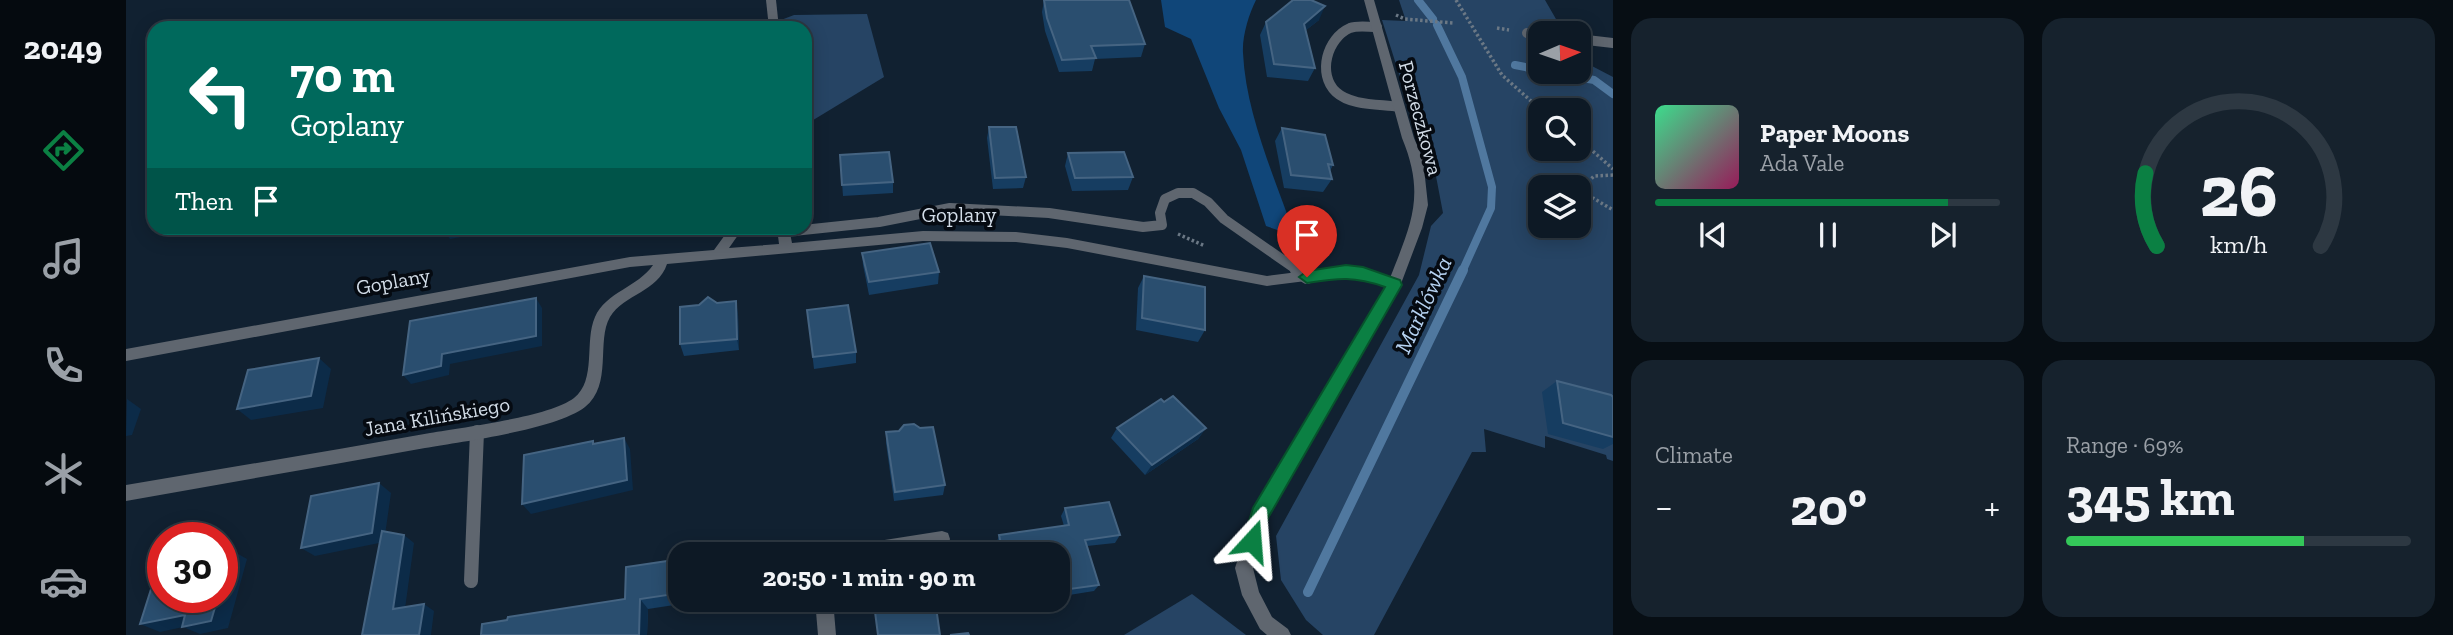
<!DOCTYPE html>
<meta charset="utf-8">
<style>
:root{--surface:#0d1925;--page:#16222d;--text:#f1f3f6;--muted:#9aa0a7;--line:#2d3842;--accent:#0b8043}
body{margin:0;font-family:"Zilla Slab",serif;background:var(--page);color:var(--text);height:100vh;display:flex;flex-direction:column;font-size:26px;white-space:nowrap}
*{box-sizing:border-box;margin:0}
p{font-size:23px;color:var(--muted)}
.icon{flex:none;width:38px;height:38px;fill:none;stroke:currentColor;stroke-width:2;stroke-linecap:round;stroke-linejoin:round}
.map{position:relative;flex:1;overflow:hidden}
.panel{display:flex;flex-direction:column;gap:18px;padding:18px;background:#070e14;width:840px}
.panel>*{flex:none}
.top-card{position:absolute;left:21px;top:21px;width:665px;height:214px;border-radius:21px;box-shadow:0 4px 18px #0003,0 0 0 2px var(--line);background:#00695c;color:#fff;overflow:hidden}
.needle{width:46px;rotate:88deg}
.buttons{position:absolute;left:1402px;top:21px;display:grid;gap:14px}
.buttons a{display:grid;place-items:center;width:63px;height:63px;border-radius:14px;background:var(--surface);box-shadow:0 4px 18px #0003,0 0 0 2px var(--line);font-size:35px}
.speed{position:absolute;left:21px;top:522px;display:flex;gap:14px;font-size:35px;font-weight:700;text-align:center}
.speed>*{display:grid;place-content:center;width:91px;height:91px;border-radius:50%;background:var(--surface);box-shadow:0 4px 18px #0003,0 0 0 2px var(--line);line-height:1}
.speed .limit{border:10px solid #d22;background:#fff;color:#111}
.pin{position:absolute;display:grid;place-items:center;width:60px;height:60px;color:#fff;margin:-72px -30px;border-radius:50% 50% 50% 0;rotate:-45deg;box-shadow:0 0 7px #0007}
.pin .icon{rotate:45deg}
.me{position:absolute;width:77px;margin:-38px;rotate:19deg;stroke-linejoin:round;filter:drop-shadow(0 0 5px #0008)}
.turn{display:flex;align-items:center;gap:24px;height:147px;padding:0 28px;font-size:32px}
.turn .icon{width:91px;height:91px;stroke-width:2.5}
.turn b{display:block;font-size:49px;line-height:60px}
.then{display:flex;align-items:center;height:66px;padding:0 28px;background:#0003;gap:14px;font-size:26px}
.big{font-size:52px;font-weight:700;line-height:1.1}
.panel .widget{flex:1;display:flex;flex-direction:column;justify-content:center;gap:10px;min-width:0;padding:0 24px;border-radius:21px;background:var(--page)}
.panel .dial{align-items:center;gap:0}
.dial svg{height:182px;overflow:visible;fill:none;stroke:var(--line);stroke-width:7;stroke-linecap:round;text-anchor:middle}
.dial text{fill:var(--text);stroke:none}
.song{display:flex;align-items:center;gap:21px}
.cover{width:84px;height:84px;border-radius:10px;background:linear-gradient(135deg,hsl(150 70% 55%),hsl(330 70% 35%))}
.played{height:7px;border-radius:4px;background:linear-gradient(90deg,var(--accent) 85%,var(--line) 85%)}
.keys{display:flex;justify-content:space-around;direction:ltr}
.heat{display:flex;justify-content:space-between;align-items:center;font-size:38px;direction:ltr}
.charge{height:10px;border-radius:5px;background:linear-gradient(90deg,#34c759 69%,var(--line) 0)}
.panel .tiles{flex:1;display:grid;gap:18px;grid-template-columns:repeat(2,1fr)}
.trip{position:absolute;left:542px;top:542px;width:402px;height:70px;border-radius:21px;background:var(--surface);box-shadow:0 4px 18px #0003,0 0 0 2px var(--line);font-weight:700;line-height:70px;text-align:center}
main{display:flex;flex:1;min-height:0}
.dock{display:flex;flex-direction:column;width:126px;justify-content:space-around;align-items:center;background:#050a0f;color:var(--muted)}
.dock .icon{width:49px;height:49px}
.dock .selected{color:var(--accent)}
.dock b{font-size:32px;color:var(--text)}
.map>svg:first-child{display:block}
.green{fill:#264464;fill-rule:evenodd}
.forest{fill:#104679}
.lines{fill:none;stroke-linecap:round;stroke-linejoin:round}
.stream-far1{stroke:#50789f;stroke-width:8}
.stream{stroke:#50789f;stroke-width:10}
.path{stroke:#6b7885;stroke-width:3.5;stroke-dasharray:2.5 2.5;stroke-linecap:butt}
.service-far1{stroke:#5f666f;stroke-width:10}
.service{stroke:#5f666f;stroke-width:14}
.minor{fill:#5f666f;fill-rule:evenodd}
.wall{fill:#163d61}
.shaded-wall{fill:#0c2b48}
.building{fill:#2a4e6f;stroke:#456482;stroke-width:2}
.route{fill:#0b8043;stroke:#07532c;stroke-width:2}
.labels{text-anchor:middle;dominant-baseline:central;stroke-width:7;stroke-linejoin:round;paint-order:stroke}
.street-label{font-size:21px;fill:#d2dce7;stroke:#050a11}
.water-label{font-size:23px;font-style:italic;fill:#b6d2f1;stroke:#050a11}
</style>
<main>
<nav class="dock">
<b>20:49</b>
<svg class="icon selected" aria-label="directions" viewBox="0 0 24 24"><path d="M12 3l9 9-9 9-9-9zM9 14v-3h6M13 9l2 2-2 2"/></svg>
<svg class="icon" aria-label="music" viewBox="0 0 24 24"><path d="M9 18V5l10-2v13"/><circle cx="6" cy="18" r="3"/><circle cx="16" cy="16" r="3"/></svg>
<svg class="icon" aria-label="phone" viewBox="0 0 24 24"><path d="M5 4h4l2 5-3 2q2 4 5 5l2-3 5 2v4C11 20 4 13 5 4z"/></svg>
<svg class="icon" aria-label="climate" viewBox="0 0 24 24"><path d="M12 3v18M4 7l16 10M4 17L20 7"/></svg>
<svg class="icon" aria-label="car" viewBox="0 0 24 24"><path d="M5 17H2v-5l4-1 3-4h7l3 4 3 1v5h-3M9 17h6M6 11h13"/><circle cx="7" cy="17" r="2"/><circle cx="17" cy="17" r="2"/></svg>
</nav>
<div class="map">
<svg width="1487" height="635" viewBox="0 0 1487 635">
<rect width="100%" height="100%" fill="#112131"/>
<!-- green -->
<g class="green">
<path d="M1273 0H1419L1438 33H1414V72H1452L1453 52 1464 65 1487 77V461L1481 459 1480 455 1419 436V448L1358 429 1360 452H1346L1248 635H1197L1180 620 1155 580 1150 536 1293 275 1305 226 1317 213 1305 150 1292 134 1256 20 1280 21ZM1414 110H1452V149H1414ZM1414 187H1452V226H1414Z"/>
<path d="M741 14 758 77 679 125V28H656L655 20 668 15Z"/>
<path d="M1066 594 1120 635H998Z"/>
</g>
<!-- forest -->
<path class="forest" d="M1035 0H1130C1123 14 1116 36 1117 53 1120 115 1149 178 1169 236L1140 226 1115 150 1093 108 1065 39 1039 27Z"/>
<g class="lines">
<!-- stream-far1 -->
<g class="stream-far1">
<path d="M1292 0 1307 19"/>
<path d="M1311 25 1336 77 1366 187 1365 208 1336 272"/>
<path d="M1389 65 1414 70"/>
<path d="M1423 72 1468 80 1487 94"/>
</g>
<!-- stream -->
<path class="stream" d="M1182 592 1337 270"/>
<!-- path -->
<g class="path">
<path d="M1330 0 1376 75 1415 110"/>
<path d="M1270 15 1279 19 1327 23"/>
<path d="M1371 28 1383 30"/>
<path d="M1452 138 1487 169"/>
<path d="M1487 175 1468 176 1460 184 1467 198 1487 210"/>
<path d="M1052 234 1079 246"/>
</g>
<!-- service-far1 -->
<g class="service-far1">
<path d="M1251 27C1242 27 1232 25 1224 28 1201 38 1191 74 1210 92 1225 106 1254 104 1273 107"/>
<path d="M1401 33 1414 34"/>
<path d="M1452 39 1487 43"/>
<path d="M658 232 753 222 824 208 923 213 1017 227 1036 225 1034 213 1039 199 1052 193H1067L1082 202 1098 219 1174 272"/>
</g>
<!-- service -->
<g class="service">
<path d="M1171 270 1181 277"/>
<path d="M345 581 351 432"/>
</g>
<!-- minor -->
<g class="minor">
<path d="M640 0H650L653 28H643Z"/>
<path d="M1238 0H1248L1288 138 1297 159 1302 205 1296 228 1273 289 1141 518 1127 568 1133 592 1146 617 1162 629 1165 635H1141L1134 629 1116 595 1109 568 1128 509 1260 287 1236 278 1220 276 1141 286 941 248 890 242 797 241 541 264C532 292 498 294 484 317 470 341 487 385 459 407 429 430 338 441 299 448 200 466 100 483 0 501V485C101 468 203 451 304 433 338 427 423 417 448 398 471 380 458 341 469 317 480 292 512 287 527 265L504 267 0 361V349L504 257 588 250 604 228H617L603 248 653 244 651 228H663L666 243 797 231 890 232 941 238 1141 276 1220 266 1237 268 1264 278C1285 224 1300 196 1276 138Z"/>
<path d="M816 531 822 533 824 539 822 545 816 547 768 555H706L708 549 714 547Z"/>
<path d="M689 600H707L710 635H692Z"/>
</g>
</g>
<!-- wall -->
<g class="wall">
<path d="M918 0 1019 44 1015 57 969 59 966 71 933 72 919 31 916 12Z"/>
<path d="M1193 20 1180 30 1189 68 1182 81 1141 77 1134 35 1140 22Z"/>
<path d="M863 127 900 177 897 188 867 189 861 138Z"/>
<path d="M1156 128 1207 165 1204 171 1206 179 1197 192 1158 188 1149 141Z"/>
<path d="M942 153 1007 177 1002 190 946 191 939 166Z"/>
<path d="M714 155 767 182V193L717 196Z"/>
<path d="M736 253 813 272 812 284 743 295 737 265Z"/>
<path d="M1018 276 1079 330 1072 342 1010 330 1012 288Z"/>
<path d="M591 303 612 313 613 350 558 356 554 344Z"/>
<path d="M681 310 730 352V363L688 369Z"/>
<path d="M1431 381 1487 397V444L1477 449 1422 434 1416 392Z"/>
<path d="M1038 402 1080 428 1072 439 1019 475 985 438 991 428Z"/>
<path d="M760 432 819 485 817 495 768 501 760 443Z"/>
<path d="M939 508 994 535 989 543 961 546 973 585 968 591 937 596 934 601 874 610 872 600H933V555H863L865 550 872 549 871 542 873 535 938 526 935 516Z"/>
<path d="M555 559V600H568V602L522 609 521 635H355L499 599Z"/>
</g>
<!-- shaded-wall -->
<g class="shaded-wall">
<path d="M1199 6 1193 20 1171 37 1178 24Z"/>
<path d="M316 228H374V230L324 239Z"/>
<path d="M410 298 416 308V346L324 364 323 375 285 384 277 375 316 354Z"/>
<path d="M610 301 612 313 613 350 611 339Z"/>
<path d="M193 358 205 369 197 408 125 420 111 409Z"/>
<path d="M1 399 15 409 6 435 0 436Z"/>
<path d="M1080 428 1072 439 1019 475 1026 465Z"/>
<path d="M498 438 504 449 507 490 405 514 396 504Z"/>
<path d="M253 483 265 493 258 542 189 556 175 548Z"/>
<path d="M278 535 288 543 278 616 267 609Z"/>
<path d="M105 550 121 559 102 628 74 634 57 627 34 632 14 624 59 615 92 597H96V582Z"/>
<path d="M514 599 522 609 521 635H513Z"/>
<path d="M298 604 308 611 305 635H293Z"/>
</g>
<!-- building -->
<g class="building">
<path d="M918 0H1003L1019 44 965 46 970 58 936 60 921 18Z"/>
<path d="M1167 0H1185L1199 6 1178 24 1189 68 1148 64 1140 22Z"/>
<path d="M863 127H890L900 177 869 178Z"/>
<path d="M1156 128 1199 135 1207 165 1202 164 1206 179 1165 175Z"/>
<path d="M763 152 767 182 716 185 714 155Z"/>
<path d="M998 152 1007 177 949 178 942 153Z"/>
<path d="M804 243 813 272 743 282 736 253Z"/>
<path d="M1018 276 1079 287V330L1016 318Z"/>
<path d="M582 297 591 303 610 301 611 339 554 344V307L573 305Z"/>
<path d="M410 298V336L316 354 315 366 277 375 284 321Z"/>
<path d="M722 305 730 352 687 357 681 310Z"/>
<path d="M193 358 185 396 111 409 122 370Z"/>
<path d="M1431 381 1485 395 1487 397V437L1437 423Z"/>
<path d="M1047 396 1080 428 1026 465 991 428 1035 399 1038 402Z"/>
<path d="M788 424 794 428 807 427 819 485 769 492 760 432 773 431 778 425Z"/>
<path d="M498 438 501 480 396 504 398 455 467 441V444Z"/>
<path d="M253 483 246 533 175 548 185 496Z"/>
<path d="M983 502 994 535 959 540 973 585 936 590 938 595H933V555H866L865 550 876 548 873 535 943 525 939 508Z"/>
<path d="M256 531 278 535 267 609 298 604 293 635H236Z"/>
<path d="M105 550 96 582V552Z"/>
<path d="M555 559V593L514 599 513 635H355L356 624 381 620 382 617 499 599 500 567Z"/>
<path d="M33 564H37V597H92L85 621 56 627 59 615 14 624Z"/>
<path d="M781 600H809L814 635H752L748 604Z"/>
<path d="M876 600H898L877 603Z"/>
<path d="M842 633 843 635H824Z"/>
</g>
<!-- route -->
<path class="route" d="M1220 265 1237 267 1274 280 1276 285 1142 518 1133 548 1126 551 1119 548 1117 541 1127 508 1259 287C1228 276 1213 278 1181 283L1173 277 1181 271Z"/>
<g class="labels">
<!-- street labels -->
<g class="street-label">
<text transform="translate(1295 118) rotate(75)">Porzeczkowa</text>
<text x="833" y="214">Goplany</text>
<text transform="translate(267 281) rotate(-10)">Goplany</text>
<text transform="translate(311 416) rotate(-10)">Jana Kilińskiego</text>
</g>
<!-- water labels -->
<g class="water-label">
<text transform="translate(1297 305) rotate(-65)">Marklówka</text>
</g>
</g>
</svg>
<div class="buttons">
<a><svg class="needle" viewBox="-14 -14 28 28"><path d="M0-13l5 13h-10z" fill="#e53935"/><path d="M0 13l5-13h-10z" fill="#9aa0a7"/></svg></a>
<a><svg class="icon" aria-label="search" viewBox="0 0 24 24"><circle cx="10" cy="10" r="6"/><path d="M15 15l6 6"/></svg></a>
<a><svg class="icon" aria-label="layers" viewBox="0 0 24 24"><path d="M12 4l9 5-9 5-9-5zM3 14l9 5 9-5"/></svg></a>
</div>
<div class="speed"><div class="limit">30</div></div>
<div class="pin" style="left:1181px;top:277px;background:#d93025"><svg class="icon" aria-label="arrive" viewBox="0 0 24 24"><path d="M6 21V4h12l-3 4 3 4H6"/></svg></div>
<svg class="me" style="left:1126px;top:541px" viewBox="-20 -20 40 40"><path d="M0-17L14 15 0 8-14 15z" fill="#0b8043" stroke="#fff" stroke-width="4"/></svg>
<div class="trip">20:50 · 1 min · 90 m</div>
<div class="top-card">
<div class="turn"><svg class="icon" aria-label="left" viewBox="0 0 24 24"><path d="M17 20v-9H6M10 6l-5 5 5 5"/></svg><div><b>70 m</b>Goplany</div></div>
<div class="then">Then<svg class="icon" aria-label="arrive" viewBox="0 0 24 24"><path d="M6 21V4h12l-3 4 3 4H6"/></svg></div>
</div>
</div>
<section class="panel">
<div class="tiles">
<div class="widget">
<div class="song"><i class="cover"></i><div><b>Paper Moons</b><p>Ada Vale</p></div></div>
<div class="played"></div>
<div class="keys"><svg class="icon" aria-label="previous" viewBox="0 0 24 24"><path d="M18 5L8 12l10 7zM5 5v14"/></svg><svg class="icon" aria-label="pause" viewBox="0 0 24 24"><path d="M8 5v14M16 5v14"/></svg><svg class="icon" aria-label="next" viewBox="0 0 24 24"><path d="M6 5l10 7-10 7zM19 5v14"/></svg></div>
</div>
<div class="widget dial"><svg viewBox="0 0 100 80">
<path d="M14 69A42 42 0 1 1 86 69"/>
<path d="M14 69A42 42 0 0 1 9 37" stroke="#0b8043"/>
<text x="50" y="56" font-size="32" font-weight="700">26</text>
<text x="50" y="72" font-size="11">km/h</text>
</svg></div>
<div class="widget"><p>Climate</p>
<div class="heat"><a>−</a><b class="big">20°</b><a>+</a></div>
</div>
<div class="widget"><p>Range · 69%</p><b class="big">345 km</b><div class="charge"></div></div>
</div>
</section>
</main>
